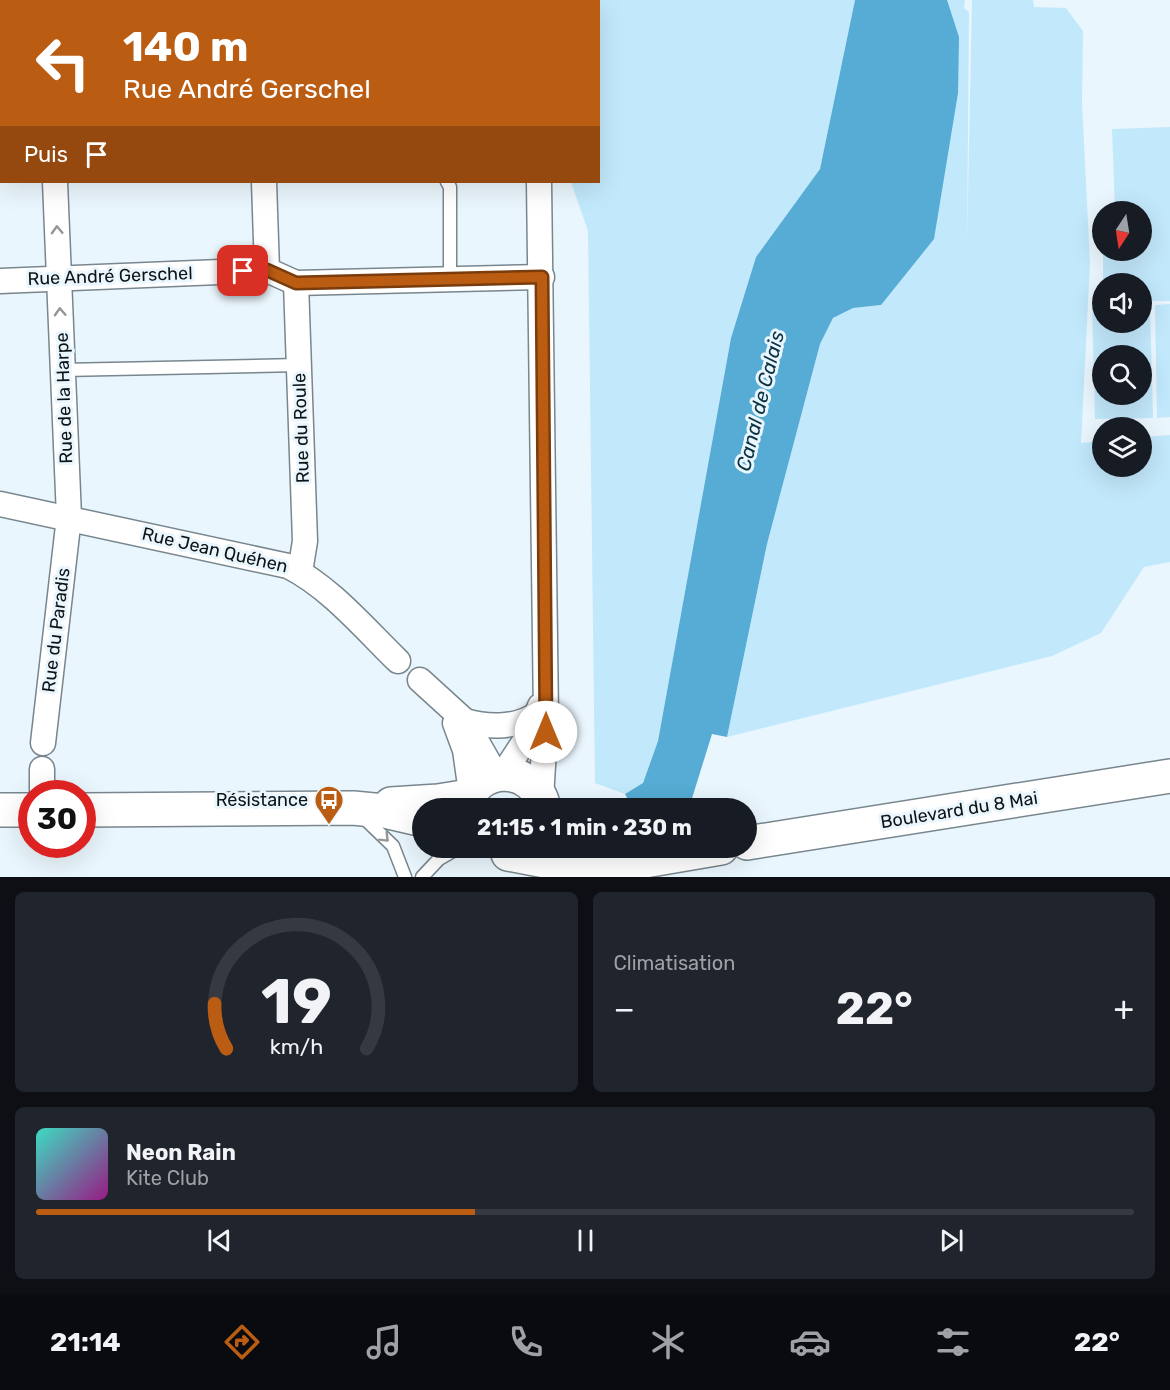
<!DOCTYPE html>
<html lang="fr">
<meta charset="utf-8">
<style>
:root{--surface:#171b24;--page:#20242c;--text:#f1f3f6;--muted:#9ea1a6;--line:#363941;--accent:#bb5c13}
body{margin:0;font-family:Rubik,sans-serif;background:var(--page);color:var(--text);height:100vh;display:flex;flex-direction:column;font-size:22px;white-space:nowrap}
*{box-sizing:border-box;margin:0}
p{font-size:20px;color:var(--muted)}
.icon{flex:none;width:33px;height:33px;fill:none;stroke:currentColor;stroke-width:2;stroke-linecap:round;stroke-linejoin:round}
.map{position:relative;height:877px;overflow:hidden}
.panel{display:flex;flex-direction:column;gap:15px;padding:15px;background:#0d0f14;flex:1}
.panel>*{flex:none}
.banner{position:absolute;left:0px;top:0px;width:600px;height:183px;box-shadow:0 6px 24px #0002;background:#bb5c13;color:#fff;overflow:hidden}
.needle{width:39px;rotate:192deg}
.tools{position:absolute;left:1092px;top:201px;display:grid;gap:12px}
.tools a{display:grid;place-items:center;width:60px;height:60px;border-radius:50%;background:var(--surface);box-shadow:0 6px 24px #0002;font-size:30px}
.speed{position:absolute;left:18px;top:780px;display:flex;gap:12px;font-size:30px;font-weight:700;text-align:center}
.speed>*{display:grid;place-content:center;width:78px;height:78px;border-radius:50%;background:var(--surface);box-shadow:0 6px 24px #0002;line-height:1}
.speed .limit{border:9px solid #d22;background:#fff;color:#111}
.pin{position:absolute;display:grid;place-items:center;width:51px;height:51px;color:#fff;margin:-26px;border-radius:12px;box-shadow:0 3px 9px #0006}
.me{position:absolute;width:66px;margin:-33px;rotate:0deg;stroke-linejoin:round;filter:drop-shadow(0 0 4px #0008)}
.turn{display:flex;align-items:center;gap:21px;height:126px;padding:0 24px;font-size:27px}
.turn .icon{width:78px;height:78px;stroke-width:2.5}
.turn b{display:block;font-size:42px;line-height:51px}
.then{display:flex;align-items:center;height:57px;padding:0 24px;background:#0003;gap:12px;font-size:22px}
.big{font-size:45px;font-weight:700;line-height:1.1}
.panel .card{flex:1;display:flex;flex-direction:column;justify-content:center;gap:9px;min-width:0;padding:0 21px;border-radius:9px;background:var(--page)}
.panel .dial{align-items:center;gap:0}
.dial svg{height:156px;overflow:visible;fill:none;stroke:var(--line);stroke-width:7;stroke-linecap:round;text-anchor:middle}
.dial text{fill:var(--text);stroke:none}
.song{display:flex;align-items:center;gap:18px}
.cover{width:72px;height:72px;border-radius:9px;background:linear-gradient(135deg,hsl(170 70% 55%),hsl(310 70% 35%))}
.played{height:6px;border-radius:3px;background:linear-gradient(90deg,var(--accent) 40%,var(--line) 40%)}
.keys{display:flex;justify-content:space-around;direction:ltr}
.heat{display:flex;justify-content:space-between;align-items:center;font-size:33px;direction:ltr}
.panel .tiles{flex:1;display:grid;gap:15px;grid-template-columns:1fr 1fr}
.card:last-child{grid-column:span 2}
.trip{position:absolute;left:412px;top:798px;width:345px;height:60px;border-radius:30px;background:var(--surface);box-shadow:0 6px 24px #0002;font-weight:700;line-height:60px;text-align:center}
.tabs{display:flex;height:96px;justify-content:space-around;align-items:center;background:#090b0e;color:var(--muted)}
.tabs .icon{width:42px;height:42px}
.tabs .on{color:var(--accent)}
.tabs b{font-size:27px;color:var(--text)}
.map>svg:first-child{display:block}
.green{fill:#c2e8fb;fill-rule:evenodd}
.water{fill:#56acd4}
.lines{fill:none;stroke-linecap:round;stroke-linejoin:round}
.lane-casing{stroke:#78868e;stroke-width:15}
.street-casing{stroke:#78868e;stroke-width:27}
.secondary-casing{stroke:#78868e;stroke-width:36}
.lane{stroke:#fff;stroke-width:12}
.street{stroke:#fff;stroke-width:24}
.secondary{stroke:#fff;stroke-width:33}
.oneway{stroke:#939596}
.route-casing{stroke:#7a3c0c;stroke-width:15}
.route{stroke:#bb5c13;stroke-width:10}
.labels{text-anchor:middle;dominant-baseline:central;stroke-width:6;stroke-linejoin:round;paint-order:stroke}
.street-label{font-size:18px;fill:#0e1316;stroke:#eaf6fd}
.poi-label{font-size:18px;fill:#0e1316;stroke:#eaf6fd;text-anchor:end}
.water-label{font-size:20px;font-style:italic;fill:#0b3243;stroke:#eaf6fd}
</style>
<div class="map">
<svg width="1170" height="877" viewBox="0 0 1170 877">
<rect width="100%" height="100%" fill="#eaf6fd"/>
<!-- green -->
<g class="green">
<path d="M524 0H855L820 169 756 257 731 338 658 741 643 783 625 794 595 783 588 231 571 182H598V2Z"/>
<path d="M947 0H965L964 8 969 12 967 242 972 0H1033L1034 7 1066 8 1083 31 1082 103 1090 263 1081 443 1102 441V466H1142V437L1170 435V562L1144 567 1101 633 1052 656 727 737 767 544 820 344 833 318 853 308 881 305Z"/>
<path d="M1170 127V301H1142V284L1103 283V251L1142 250V212L1115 211 1112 129Z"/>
<path d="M1170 304V417L1157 418 1155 305Z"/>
<path d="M1142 305H1150L1153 418 1095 419 1092 306H1102V322H1142ZM1102 356H1142V394H1102Z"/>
</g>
<!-- water -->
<path class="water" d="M855 0H947L959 37 958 93 934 239 881 305 853 308 833 318 820 344 767 544 727 737 712 734 689 808H657L656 804 647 807H632L625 794 643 783 658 741 731 338 756 257 820 169Z"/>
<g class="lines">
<!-- lane casing -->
<g class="lane-casing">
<g id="lane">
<path d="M171 0V2"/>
<path d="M447 182 450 187V279"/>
<path d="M63 370 299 365"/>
<path d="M363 817 393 846 405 877"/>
<path d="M422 877 439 859 458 848"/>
</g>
</g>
<!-- street casing -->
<g class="street-casing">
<g id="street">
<path d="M49 0V2"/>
<path d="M258 0V2"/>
<path d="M472 2V0"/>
<path d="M0 30H2"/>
<path d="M264 182 267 270"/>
<path d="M539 182 546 717 541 798"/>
<path d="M0 281 267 270 296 283 542 277"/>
<path d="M296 283 305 541 300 572"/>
<path d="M0 504 288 566C330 587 364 628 398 661"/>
<path d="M420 680 465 721 489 763 498 775"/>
<path d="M465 721C489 728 519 728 538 713"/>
<path d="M455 723 465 750 471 792"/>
<path d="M43 743 69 517 55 182"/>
<path d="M42 769V794"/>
<path d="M503 774 528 736 540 706"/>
</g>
</g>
<!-- secondary casing -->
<g class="secondary-casing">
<g id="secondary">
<path d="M391 804 438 801 469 796"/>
<path d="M465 808C474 763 535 763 544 808"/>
<path d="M0 810H32"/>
<path d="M82 810 353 808 384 811 423 820"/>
<path d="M747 843 1170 776"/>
<path d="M508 854 592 870 721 848"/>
</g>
</g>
<!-- lane -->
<use href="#lane" class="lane"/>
<!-- street -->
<use href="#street" class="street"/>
<!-- secondary -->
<use href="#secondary" class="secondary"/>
</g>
<!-- one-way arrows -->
<defs><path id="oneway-chevron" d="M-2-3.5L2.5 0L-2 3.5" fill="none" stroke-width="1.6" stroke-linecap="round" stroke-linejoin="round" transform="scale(1.5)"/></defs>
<g class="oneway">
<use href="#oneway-chevron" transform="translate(57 230) rotate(-92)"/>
<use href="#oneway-chevron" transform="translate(60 312) rotate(-93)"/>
<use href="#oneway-chevron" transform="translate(385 838) rotate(45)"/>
</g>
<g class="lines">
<!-- route casing -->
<g class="route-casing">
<path id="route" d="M243 271 267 270 296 283 542 277 546 732"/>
</g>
<!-- route -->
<use href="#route" class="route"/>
</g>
<!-- icons -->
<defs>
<g id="bus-pin" transform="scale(1.5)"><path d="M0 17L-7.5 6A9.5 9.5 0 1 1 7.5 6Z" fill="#bb5c13" stroke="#eaf6fd"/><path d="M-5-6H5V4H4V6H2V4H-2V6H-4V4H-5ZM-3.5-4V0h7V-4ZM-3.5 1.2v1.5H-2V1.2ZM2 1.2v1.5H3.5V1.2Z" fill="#fff"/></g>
</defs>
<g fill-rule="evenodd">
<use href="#bus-pin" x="329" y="800"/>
</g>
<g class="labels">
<!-- street labels -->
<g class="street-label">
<text transform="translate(110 276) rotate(-2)">Rue André Gerschel</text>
<text transform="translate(64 398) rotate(-92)">Rue de la Harpe</text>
<text transform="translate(301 428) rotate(-92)">Rue du Roule</text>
<text transform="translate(215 550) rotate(13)">Rue Jean Quéhen</text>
<text transform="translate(56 630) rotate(-83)">Rue du Paradis</text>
<text transform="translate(959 810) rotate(-9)">Boulevard du 8 Mai</text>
</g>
<!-- poi labels -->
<g class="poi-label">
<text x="308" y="800">Résistance</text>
</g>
<!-- water labels -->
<g class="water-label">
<text transform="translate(760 401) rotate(-76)">Canal de Calais</text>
</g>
</g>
</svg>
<div class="tools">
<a><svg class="needle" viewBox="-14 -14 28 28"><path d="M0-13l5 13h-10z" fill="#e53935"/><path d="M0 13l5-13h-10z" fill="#9ea1a6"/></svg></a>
<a><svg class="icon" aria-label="sound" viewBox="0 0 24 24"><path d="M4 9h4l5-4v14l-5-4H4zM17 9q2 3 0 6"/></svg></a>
<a><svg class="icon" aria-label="search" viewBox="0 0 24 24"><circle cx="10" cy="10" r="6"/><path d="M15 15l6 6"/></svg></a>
<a><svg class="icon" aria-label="layers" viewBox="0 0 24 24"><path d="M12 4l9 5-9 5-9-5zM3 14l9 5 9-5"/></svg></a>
</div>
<div class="speed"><div class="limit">30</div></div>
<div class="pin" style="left:243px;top:271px;background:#d93025"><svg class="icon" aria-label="arrive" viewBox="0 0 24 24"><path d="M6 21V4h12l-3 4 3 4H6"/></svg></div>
<svg class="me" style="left:546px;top:732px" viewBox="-20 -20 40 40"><circle r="19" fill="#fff"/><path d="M0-13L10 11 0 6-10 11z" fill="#bb5c13"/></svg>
<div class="trip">21:15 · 1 min · 230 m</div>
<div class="banner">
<div class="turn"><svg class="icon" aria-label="left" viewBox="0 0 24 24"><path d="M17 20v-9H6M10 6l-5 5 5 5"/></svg><div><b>140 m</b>Rue André Gerschel</div></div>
<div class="then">Puis<svg class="icon" aria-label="arrive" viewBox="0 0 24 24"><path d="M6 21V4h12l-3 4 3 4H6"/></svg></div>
</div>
</div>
<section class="panel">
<div class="tiles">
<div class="card dial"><svg viewBox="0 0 100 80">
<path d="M14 69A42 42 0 1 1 86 69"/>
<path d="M14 69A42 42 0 0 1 8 46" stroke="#bb5c13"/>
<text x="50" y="56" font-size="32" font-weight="700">19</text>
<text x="50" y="72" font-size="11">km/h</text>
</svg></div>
<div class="card"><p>Climatisation</p>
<div class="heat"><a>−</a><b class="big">22°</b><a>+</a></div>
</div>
<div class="card">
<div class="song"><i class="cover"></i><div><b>Neon Rain</b><p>Kite Club</p></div></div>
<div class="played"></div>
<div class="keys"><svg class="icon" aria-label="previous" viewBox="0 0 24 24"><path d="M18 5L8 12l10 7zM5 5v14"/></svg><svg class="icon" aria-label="pause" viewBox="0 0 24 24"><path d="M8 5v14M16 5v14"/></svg><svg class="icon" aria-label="next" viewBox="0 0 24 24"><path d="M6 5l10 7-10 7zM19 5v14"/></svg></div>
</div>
</div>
</section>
<nav class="tabs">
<b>21:14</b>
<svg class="icon on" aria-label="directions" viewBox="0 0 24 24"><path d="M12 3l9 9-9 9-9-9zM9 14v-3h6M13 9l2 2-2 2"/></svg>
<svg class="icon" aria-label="music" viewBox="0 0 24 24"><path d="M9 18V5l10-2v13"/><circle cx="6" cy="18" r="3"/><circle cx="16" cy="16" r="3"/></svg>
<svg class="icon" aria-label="phone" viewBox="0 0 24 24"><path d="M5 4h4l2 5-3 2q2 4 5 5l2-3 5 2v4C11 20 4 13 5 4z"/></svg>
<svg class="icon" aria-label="climate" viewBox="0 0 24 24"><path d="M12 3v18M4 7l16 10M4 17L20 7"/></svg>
<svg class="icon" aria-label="car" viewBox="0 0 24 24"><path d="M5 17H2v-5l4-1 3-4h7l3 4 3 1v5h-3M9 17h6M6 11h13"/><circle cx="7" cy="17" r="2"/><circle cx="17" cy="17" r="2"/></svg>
<svg class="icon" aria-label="filters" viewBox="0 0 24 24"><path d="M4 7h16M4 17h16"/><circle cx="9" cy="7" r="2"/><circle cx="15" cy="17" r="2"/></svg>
<b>22°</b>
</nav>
